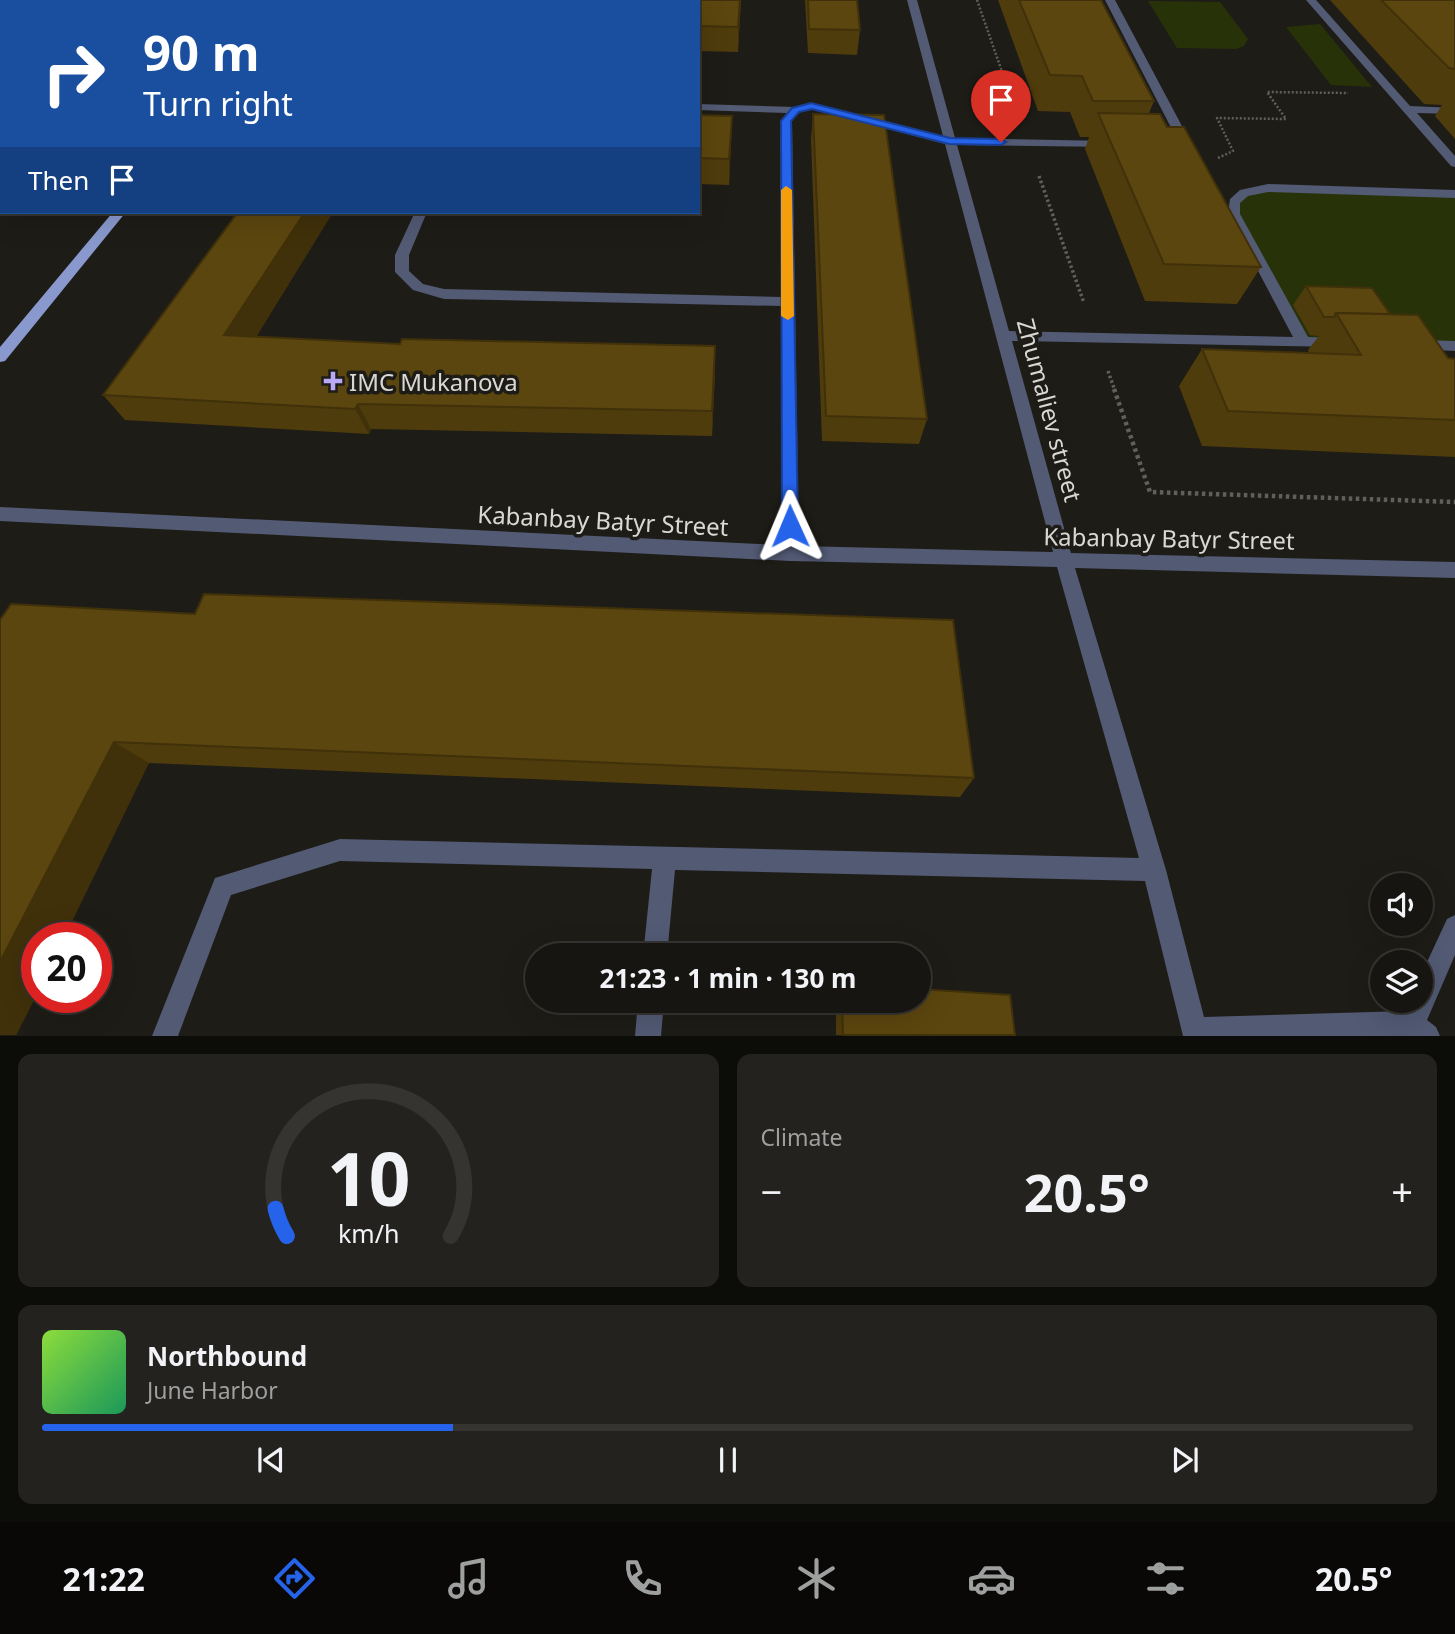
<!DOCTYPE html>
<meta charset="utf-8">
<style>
:root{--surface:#161511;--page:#23221f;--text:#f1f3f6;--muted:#9e9f9f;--line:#353431;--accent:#2563eb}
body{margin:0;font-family:"Noto Sans",sans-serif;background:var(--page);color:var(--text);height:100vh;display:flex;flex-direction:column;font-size:26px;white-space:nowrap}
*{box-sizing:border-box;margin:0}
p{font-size:23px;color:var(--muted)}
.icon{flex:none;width:38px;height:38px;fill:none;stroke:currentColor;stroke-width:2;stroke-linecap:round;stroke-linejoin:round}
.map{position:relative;height:1036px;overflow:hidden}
.sheet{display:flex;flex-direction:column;gap:18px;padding:18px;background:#0c0c09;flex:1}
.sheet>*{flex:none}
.guide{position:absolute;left:0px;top:0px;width:700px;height:214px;box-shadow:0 7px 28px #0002,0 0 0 2px var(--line);background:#1a4fa0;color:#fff;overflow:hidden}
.buttons{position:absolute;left:1370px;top:873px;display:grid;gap:14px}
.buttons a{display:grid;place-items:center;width:63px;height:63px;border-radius:50%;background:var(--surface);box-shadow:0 7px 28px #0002,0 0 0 2px var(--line);font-size:35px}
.speed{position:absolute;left:21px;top:922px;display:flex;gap:14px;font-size:35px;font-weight:700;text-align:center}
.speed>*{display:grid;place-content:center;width:91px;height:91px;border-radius:50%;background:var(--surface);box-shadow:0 7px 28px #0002,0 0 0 2px var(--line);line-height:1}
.speed .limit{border:10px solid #d22;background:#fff;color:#111}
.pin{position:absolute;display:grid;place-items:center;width:60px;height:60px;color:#fff;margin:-72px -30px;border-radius:50% 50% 50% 0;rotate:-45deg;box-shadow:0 0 7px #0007}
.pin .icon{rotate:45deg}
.me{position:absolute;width:77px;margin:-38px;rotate:359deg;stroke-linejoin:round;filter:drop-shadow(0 0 5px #0008)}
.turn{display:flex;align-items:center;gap:24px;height:147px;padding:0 28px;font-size:32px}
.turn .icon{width:91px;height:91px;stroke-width:2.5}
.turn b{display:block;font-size:49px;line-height:60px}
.then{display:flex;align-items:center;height:66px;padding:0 28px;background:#0003;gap:14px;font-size:26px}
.big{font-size:52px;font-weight:700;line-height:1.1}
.sheet .widget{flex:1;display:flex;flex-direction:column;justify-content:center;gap:10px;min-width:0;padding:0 24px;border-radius:14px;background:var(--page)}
.sheet .dial{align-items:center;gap:0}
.dial svg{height:182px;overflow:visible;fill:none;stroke:var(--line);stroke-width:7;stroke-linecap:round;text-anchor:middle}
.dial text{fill:var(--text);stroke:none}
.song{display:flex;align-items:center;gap:21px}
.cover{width:84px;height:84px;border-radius:10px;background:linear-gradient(135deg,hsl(90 70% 55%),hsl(150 70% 35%))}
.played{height:7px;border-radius:4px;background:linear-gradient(90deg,var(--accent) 30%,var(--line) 30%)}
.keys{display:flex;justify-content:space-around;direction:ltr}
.heat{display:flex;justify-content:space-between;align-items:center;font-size:38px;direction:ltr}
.sheet .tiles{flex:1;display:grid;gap:18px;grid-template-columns:1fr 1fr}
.widget:last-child{grid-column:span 2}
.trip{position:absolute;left:525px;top:943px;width:406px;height:70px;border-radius:35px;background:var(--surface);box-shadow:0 7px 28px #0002,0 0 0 2px var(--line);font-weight:700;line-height:70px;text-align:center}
.dock{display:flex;height:112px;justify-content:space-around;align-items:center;background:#090807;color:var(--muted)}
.dock .icon{width:49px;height:49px}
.dock .on{color:var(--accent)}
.dock b{font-size:32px;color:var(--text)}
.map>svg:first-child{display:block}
.green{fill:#283209}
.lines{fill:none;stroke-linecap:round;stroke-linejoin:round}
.path-far2{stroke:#615f5a;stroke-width:2.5;stroke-dasharray:2 2;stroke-linecap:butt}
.path-far1{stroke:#615f5a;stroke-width:3.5;stroke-dasharray:2.5 2.5;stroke-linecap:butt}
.path{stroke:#615f5a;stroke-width:4.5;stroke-dasharray:3.5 3.5;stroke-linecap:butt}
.minor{fill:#525a74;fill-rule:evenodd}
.major{fill:#8999cd;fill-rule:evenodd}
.wall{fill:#4f3c0d}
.shaded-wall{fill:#40310a}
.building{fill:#5c460f;stroke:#40310a;stroke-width:2}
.route{fill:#2563eb;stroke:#184099;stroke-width:2}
.slow{fill:#f59e0b}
.poi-dot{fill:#baaaf6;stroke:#1e1c17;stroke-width:2.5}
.labels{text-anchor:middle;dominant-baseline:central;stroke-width:7;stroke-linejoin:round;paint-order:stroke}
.poi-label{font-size:24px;fill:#dad8d5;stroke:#1e1c17;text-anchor:start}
.street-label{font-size:24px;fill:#dad8d5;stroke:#1e1c17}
</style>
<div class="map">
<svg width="1455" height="1036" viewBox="0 0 1455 1036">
<rect width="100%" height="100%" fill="#1e1c17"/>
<!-- green -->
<g class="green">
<path d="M1148 1 1220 2 1248 39 1244 46 1236 49 1177 48Z"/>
<path d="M1320 24 1372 87 1331 85 1286 27Z"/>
<path d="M1268 188 1455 194V346L1303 342 1234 214 1244 193Z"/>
</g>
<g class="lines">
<!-- path-far2 -->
<g class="path-far2">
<path d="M977 0 1015 109"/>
<path d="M1218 158 1233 151 1217 118 1286 119 1267 92 1348 93"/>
</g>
<!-- path-far1 -->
<g class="path-far1">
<path d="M1039 176 1084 303"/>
<path d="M1108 371 1115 391"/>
</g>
<!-- path -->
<path class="path" d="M1114 389 1150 492 1455 502"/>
<!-- minor -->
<g class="minor">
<rect x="507" y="0" width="10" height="2"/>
<path d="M907 0H917L955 138 1110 141 1116 144 1110 147 957 145 1009 331 1293 337 1228 214 1230 199 1240 190 1268 184 1455 190V198L1268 192 1248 196 1240 203V214L1308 337 1337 338 1344 343 1342 347 1012 341 1071 553 1455 562V578L1075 568 1166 870 1204 1017 1405 1011 1409 1001H1421V975L1447 919 1455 915V955L1427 1020 1436 1027 1440 1036H1183L1145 881 675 870 667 956H643L652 869 340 861 231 895 178 1036H152L215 878 340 839 1139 858 1057 567 790 561 0 521V507L781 545V306L444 299 413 290 395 272V255L415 212H427L409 255V271L423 284 444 289 781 297 780 121 787 113 698 110V104L795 107 812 103 943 136ZM812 109 945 144 1053 552 799 546 792 121 799 112Z"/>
<path d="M1105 0H1115L1192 145 1190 147 1183 148 1177 145 1179 143Z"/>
<path d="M1306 0H1316L1410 106 1455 108V114L1417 113 1455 156V167L1451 166Z"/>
<path d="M1418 340 1455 341V351L1413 349 1411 345 1413 341Z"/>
<path d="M638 1001H664L661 1036H635Z"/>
</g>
<!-- major -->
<g class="major">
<path d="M291 0H301L290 2Z"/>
<path d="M113 212H126L5 361 0 362V347Z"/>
</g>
</g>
<!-- wall -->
<g class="wall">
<path d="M627 0H741L738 52 698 51V2Z"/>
<path d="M805 0H857L860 30 857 55 808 53Z"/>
<path d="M998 0H1101L1154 101 1149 113 1167 127 1261 267 1237 304 1145 301 1085 149 1089 137H1080L1070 112 1038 111Z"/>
<path d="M1330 0H1454L1455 1V139L1435 116 1442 105 1424 104Z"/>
<path d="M813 114 927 419 919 444 822 441 811 139Z"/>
<path d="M698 115 732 116 731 142 729 185 698 184Z"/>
<path d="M238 212H333L256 337 715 372 712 436 371 429 369 434 125 420 103 395Z"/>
<path d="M1306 286 1390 314 1448 358 1455 359V457L1202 446 1179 386 1202 349 1309 353 1308 350 1319 336 1310 335 1293 305Z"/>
<path d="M0 620 974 778 960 797 149 763 37 938V994L16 1035Z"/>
<path d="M836 1001H919L1015 1035H836Z"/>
</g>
<!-- shaded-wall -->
<g class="shaded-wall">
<path d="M428 0H444L443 2H427Z"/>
<path d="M740 0H741L738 52V27Z"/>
<path d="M732 116 731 142 729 185V159Z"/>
<path d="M305 212H333L241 361 224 335Z"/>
<path d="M715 346V372L712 436V411Z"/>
<path d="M358 404 371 429 369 434 355 409Z"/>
<path d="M114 742 149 763 64 938H37V994L16 1035H0V962Z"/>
</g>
<!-- building -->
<g class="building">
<path d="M376 0H428L427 2H375Z"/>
<path d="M627 0H740L738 27 698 26V2H627Z"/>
<path d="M808 0H857L860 30 809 29Z"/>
<path d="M1019 0H1101L1154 101H1093L1082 76 1050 75Z"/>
<path d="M1381 0H1454L1455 1V69L1449 68Z"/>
<path d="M1098 113 1160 114 1167 127H1184L1261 267 1164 264Z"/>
<path d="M813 114 884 115 927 419 826 416Z"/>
<path d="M698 115 732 116 729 159 698 158Z"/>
<path d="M238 212H305L224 335 400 344 402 339 715 346 712 411 358 404 355 409 103 395Z"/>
<path d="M1306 286 1372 288 1390 314 1336 313 1334 317H1324Z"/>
<path d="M1336 313 1418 315 1448 358 1455 359V420L1228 411 1202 349 1361 355Z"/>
<path d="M204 594 953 620 974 778 114 742 0 962V620L11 604 195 614Z"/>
<path d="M919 989 1010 995 1015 1035H843L842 1001H919Z"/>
</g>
<!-- route -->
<path class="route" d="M811 103 950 138 1001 139 1006 142 1001 145 949 144 812 109 799 112 791 121 798 526 790 532 782 526 781 121 792 108Z"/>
<!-- slow -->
<path class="slow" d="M786 186 792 190 794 316 788 320 781 316V190Z"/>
<!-- markers -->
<path class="poi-dot" d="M329.5 370.5h7v7h7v7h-7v7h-7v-7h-7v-7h7z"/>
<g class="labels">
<!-- poi labels -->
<g class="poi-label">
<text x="349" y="381">IMC Mukanova</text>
</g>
<!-- street labels -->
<g class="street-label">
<text transform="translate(1050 410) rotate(75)">Zhumaliev street</text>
<text transform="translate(603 520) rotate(3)">Kabanbay Batyr Street</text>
<text transform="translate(1169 538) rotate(1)">Kabanbay Batyr Street</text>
</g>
</g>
</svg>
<div class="buttons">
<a><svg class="icon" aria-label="sound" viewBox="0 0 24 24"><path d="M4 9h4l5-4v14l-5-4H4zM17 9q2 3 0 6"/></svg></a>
<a><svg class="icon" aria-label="layers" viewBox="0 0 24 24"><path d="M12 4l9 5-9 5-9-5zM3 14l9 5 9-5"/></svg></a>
</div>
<div class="speed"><div class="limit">20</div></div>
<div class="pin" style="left:1001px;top:142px;background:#d93025"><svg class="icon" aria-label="arrive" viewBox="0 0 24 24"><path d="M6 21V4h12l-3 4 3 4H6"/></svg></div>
<svg class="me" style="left:790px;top:526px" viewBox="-20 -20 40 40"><path d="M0-17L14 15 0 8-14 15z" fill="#2563eb" stroke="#fff" stroke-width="4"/></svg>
<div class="trip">21:23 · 1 min · 130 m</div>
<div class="guide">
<div class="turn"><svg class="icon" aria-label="right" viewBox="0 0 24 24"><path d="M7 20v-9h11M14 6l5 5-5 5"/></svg><div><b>90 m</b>Turn right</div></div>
<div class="then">Then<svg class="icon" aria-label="arrive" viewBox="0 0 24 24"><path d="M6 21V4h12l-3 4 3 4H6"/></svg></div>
</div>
</div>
<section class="sheet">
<div class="tiles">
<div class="widget dial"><svg viewBox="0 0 100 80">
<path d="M14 69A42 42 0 1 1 86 69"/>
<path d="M14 69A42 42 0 0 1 9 57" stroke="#2563eb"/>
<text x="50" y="56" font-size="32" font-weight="700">10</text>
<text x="50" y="72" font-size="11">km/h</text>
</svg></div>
<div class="widget"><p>Climate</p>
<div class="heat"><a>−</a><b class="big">20.5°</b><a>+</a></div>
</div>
<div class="widget">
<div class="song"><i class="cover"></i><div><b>Northbound</b><p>June Harbor</p></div></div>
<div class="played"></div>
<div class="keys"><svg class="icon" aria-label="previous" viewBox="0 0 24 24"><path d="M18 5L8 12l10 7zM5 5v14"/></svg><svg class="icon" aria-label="pause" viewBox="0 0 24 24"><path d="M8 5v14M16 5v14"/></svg><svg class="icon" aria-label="next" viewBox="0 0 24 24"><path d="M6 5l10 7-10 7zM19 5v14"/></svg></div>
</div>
</div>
</section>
<nav class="dock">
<b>21:22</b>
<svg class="icon on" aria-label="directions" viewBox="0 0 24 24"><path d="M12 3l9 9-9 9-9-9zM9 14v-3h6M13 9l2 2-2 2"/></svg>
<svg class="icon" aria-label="music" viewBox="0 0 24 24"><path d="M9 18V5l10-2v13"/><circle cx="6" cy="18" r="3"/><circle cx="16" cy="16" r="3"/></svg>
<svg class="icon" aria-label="phone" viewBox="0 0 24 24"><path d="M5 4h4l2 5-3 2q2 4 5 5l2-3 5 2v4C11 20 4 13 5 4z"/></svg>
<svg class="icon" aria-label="climate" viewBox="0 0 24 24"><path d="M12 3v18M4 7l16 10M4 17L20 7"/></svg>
<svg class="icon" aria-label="car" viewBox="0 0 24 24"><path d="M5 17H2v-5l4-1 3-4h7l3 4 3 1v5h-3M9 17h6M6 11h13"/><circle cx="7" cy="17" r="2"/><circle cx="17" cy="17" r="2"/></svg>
<svg class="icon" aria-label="filters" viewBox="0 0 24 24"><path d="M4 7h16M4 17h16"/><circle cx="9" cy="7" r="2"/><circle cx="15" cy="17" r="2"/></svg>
<b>20.5°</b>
</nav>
